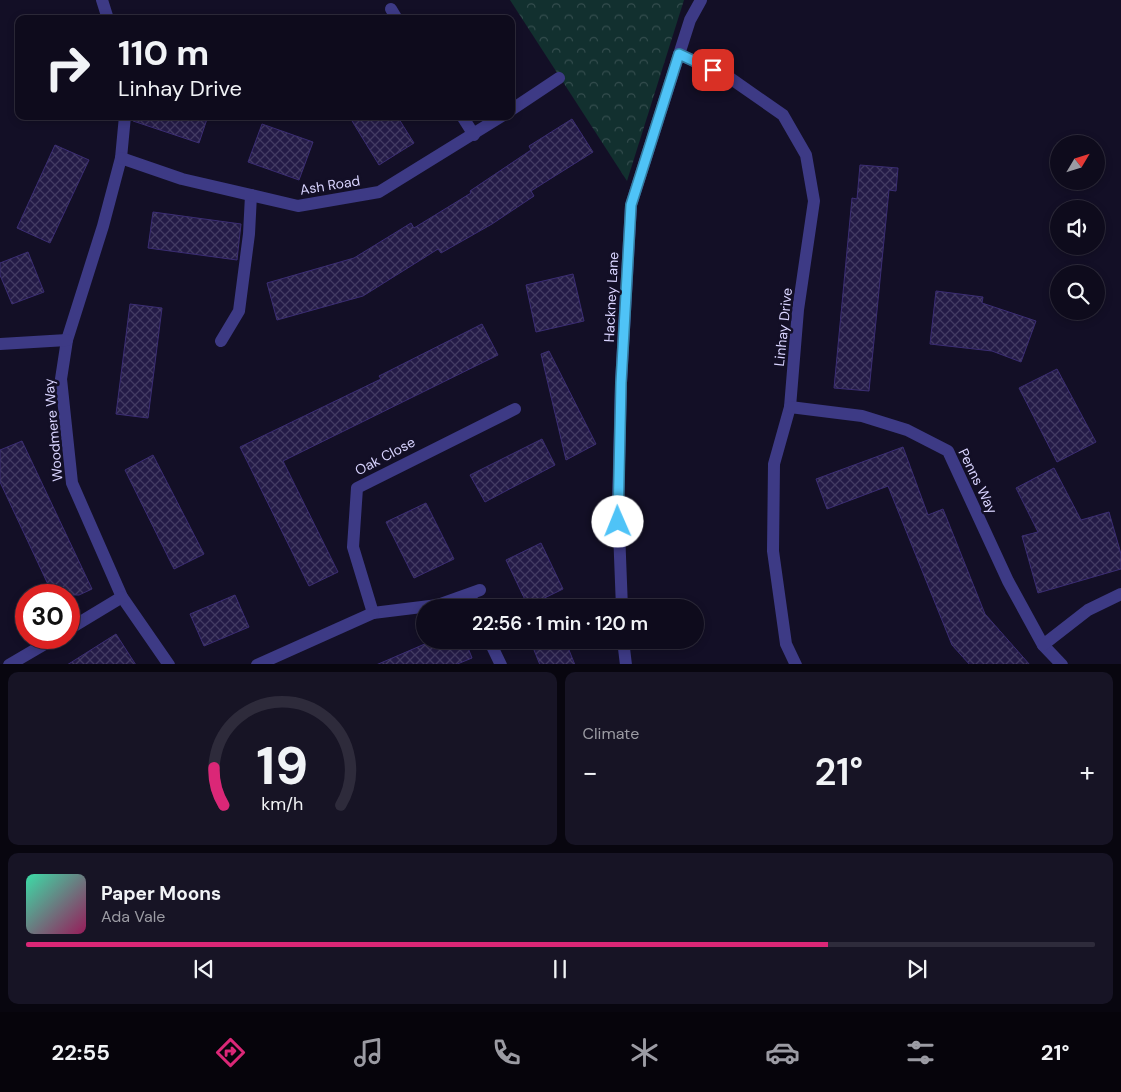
<!DOCTYPE html>
<meta charset="utf-8">
<style>
:root{--surface:#0e0b1c;--page:#171425;--text:#f1f3f6;--muted:#9b9ba3;--line:#2e2b3b;--accent:#db2777}
body{margin:0;font-family:"DM Sans",sans-serif;background:var(--page);color:var(--text);height:100vh;display:flex;flex-direction:column;font-size:19px;white-space:nowrap}
*{box-sizing:border-box;margin:0}
p{font-size:16px;color:var(--muted)}
.icon{flex:none;width:28px;height:28px;fill:none;stroke:currentColor;stroke-width:2;stroke-linecap:round;stroke-linejoin:round}
.map{position:relative;height:664px;overflow:hidden}
.drawer{display:flex;flex-direction:column;gap:8px;padding:8px;background:#08060f;flex:1}
.drawer>*{flex:none}
.top-card{position:absolute;left:15px;top:15px;width:500px;height:105px;border-radius:10px;box-shadow:0 2px 8px #0003,0 0 0 1px var(--line);background:#0e0b1c;color:var(--text);overflow:hidden}
.needle{width:32px;rotate:52deg}
.tools{position:absolute;left:1050px;top:135px;display:grid;gap:10px}
.tools a{display:grid;place-items:center;width:55px;height:55px;border-radius:50%;background:var(--surface);box-shadow:0 2px 8px #0003,0 0 0 1px var(--line);font-size:25px}
.speed{position:absolute;left:15px;top:584px;display:flex;gap:10px;font-size:25px;font-weight:700;text-align:center}
.speed>*{display:grid;place-content:center;width:65px;height:65px;border-radius:50%;background:var(--surface);box-shadow:0 2px 8px #0003,0 0 0 1px var(--line);line-height:1}
.speed .limit{border:8px solid #d22;background:#fff;color:#111}
.pin{position:absolute;display:grid;place-items:center;width:42px;height:42px;color:#fff;margin:-21px;border-radius:10px;box-shadow:0 2px 8px #0006}
.me{position:absolute;width:55px;margin:-28px;rotate:359deg;stroke-linejoin:round;filter:drop-shadow(0 0 4px #0008)}
.turn{display:flex;align-items:center;gap:18px;height:105px;padding:0 20px;font-size:22px}
.turn .icon{width:65px;height:65px;stroke-width:2.5}
.turn b{display:block;font-size:35px;line-height:42px}
.big{font-size:38px;font-weight:600;line-height:1.1}
.drawer .widget{flex:1;display:flex;flex-direction:column;justify-content:center;gap:8px;min-width:0;padding:0 18px;border-radius:10px;background:var(--page)}
.drawer .dial{align-items:center;gap:0}
.dial svg{height:130px;overflow:visible;fill:none;stroke:var(--line);stroke-width:7;stroke-linecap:round;text-anchor:middle}
.dial text{fill:var(--text);stroke:none}
.song{display:flex;align-items:center;gap:15px}
.cover{width:60px;height:60px;border-radius:8px;background:linear-gradient(135deg,hsl(160 70% 55%),hsl(330 70% 35%))}
.played{height:5px;border-radius:2px;background:linear-gradient(90deg,var(--accent) 75%,var(--line) 75%)}
.keys{display:flex;justify-content:space-around;direction:ltr}
.heat{display:flex;justify-content:space-between;align-items:center;font-size:28px;direction:ltr}
.drawer .tiles{flex:1;display:grid;gap:8px;grid-template-columns:1fr 1fr}
.widget:last-child{grid-column:span 2}
.trip{position:absolute;left:416px;top:599px;width:288px;height:50px;border-radius:25px;background:var(--surface);box-shadow:0 2px 8px #0003,0 0 0 1px var(--line);font-weight:600;line-height:50px;text-align:center}
.tabs{display:flex;height:80px;justify-content:space-around;align-items:center;background:#06040b;color:var(--muted)}
.tabs .icon{width:35px;height:35px}
.tabs .active{color:var(--accent)}
.tabs b{font-size:22px;color:var(--text)}
.map>svg:first-child{display:block}
.park{fill:url(#park-crowns)}
.building{fill:url(#building-cross-hatch);stroke:#3b2d73}
.lines{fill:none;stroke-linecap:round;stroke-linejoin:round}
.lane{stroke:#3d3a85;stroke-width:12}
.street{stroke:#3d3a85;stroke-width:12}
.route-casing{stroke:#337fa1;stroke-width:12}
.route{stroke:#4fc3f7;stroke-width:9}
.labels{text-anchor:middle;dominant-baseline:central;stroke-width:5;stroke-linejoin:round;paint-order:stroke}
.street-label{font-size:14px;fill:#d9d4ff;stroke:#130f26}
</style>
<div class="map">
<svg width="1121" height="665" viewBox="0 0 1121 665">
<defs>
<pattern id="park-crowns" width="20" height="18" patternUnits="userSpaceOnUse" patternTransform="scale(1.25)"><rect width="20" height="18" fill="#12302f"/><path d="M2 6a3 3 0 1 1 6 0M12 15a3 3 0 1 1 6 0" fill="none" stroke="#344d4e"/></pattern>
<pattern id="building-cross-hatch" width="8" height="8" patternUnits="userSpaceOnUse" patternTransform="scale(1.25)"><rect width="8" height="8" fill="#241b47"/><path d="M0 0l8 8M0 8l8-8" fill="none" stroke="#433b63"/></pattern>
</defs>
<rect width="100%" height="100%" fill="#130f26"/>
<!-- park -->
<path class="park" d="M510 0H684L627 181Z"/>
<!-- building -->
<g class="building">
<path d="M133 116H208L199 143 133 121Z"/>
<path d="M349 116H397L414 143 379 165Z"/>
<path d="M572 119 593 152 531 191 534 196 492 224 441 253 438 249 363 296 277 320 267 283 354 258 411 223 414 228 471 193 470 191 531 150 529 146Z"/>
<path d="M262 124 313 142 299 180 248 162Z"/>
<path d="M55 145 89 160 50 243 17 228Z"/>
<path d="M860 165 898 168 896 191 889 190 869 391 834 388 852 198 857 199Z"/>
<path d="M153 212 241 224 237 260 148 248Z"/>
<path d="M28 252 44 292 12 304 0 275V263Z"/>
<path d="M573 274 584 321 536 332 526 285Z"/>
<path d="M936 291 983 297 982 303 1036 321 1021 362 992 351 930 344Z"/>
<path d="M130 304 162 308 148 418 116 414Z"/>
<path d="M482 324 498 355 283 461 338 572 309 586 240 447 381 379 379 376Z"/>
<path d="M549 351 596 444 566 460 541 354Z"/>
<path d="M1057 369 1096 442 1057 462 1019 388Z"/>
<path d="M542 439 555 465 485 502 470 475Z"/>
<path d="M22 441 92 589 79 595H53L0 482V450Z"/>
<path d="M903 447 928 515 943 509 985 614 1030 665H970L952 645 888 486 827 509 816 479Z"/>
<path d="M153 455 204 554 174 569 125 470Z"/>
<path d="M1054 468 1081 520 1109 512 1121 554V569L1038 593 1022 536 1038 532 1016 488Z"/>
<path d="M426 503 454 559 414 578 386 522Z"/>
<path d="M541 543 563 589 528 606 506 560Z"/>
<path d="M235 595 249 627 204 646 190 614Z"/>
<path d="M116 634 136 665H67Z"/>
<path d="M434 640H465L472 658 455 665H376Z"/>
<path d="M530 640H565L575 665H540Z"/>
</g>
<g class="lines">
<!-- lane -->
<g class="lane">
<path d="M221 341 239 311 249 234 251 195"/>
<path d="M470 594 475 608"/>
<path d="M489 640 501 665"/>
</g>
<!-- street -->
<g class="street">
<path d="M102 0 108 19"/>
<path d="M391 9 397 19"/>
<path d="M679 54 730 78 783 115 806 155 814 201 798 310 790 407 774 464 773 551 786 644 796 665"/>
<path d="M511 110 559 78"/>
<path d="M125 116 121 158 103 226 67 340 61 379 72 483 122 597 169 665"/>
<path d="M462 116 474 135"/>
<path d="M121 158 182 179 298 206 379 192 502 116"/>
<path d="M0 344 67 340"/>
<path d="M790 407 862 416 907 430 948 451 1008 581 1043 645 1062 665"/>
<path d="M480 590 438 605 373 613 353 547 357 488 515 409"/>
<path d="M622 608 618 505 621 383 631 205 690 20 701 0"/>
<path d="M69 629 122 597"/>
<path d="M623 640 626 665"/>
<path d="M1043 645 1088 610 1121 594"/>
<path d="M9 665 55 638"/>
<path d="M257 665 373 613"/>
</g>
</g>
<g class="lines">
<!-- route casing -->
<g class="route-casing">
<path id="route" d="M618 522 621 383 631 205 679 54 713 70"/>
</g>
<!-- route -->
<use href="#route" class="route"/>
</g>
<g class="labels">
<!-- street labels -->
<g class="street-label">
<text transform="translate(330 185) rotate(-9)">Ash Road</text>
<text transform="translate(611 297) rotate(-87)">Hackney Lane</text>
<text transform="translate(783 327) rotate(-84)">Linhay Drive</text>
<text transform="translate(53 430) rotate(-95)">Woodmere Way</text>
<text transform="translate(385 456) rotate(-28)">Oak Close</text>
<text transform="translate(978 481) rotate(64)">Penns Way</text>
</g>
</g>
</svg>
<div class="tools">
<a><svg class="needle" viewBox="-14 -14 28 28"><path d="M0-13l5 13h-10z" fill="#e53935"/><path d="M0 13l5-13h-10z" fill="#9b9ba3"/></svg></a>
<a><svg class="icon" aria-label="sound" viewBox="0 0 24 24"><path d="M4 9h4l5-4v14l-5-4H4zM17 9q2 3 0 6"/></svg></a>
<a><svg class="icon" aria-label="search" viewBox="0 0 24 24"><circle cx="10" cy="10" r="6"/><path d="M15 15l6 6"/></svg></a>
</div>
<div class="speed"><div class="limit">30</div></div>
<div class="pin" style="left:713px;top:70px;background:#d93025"><svg class="icon" aria-label="arrive" viewBox="0 0 24 24"><path d="M6 21V4h12l-3 4 3 4H6"/></svg></div>
<svg class="me" style="left:618px;top:522px" viewBox="-20 -20 40 40"><circle r="19" fill="#fff"/><path d="M0-13L10 11 0 6-10 11z" fill="#4fc3f7"/></svg>
<div class="trip">22:56 · 1 min · 120 m</div>
<div class="top-card">
<div class="turn"><svg class="icon" aria-label="right" viewBox="0 0 24 24"><path d="M7 20v-9h11M14 6l5 5-5 5"/></svg><div><b>110 m</b>Linhay Drive</div></div>
</div>
</div>
<section class="drawer">
<div class="tiles">
<div class="widget dial"><svg viewBox="0 0 100 80">
<path d="M14 69A42 42 0 1 1 86 69"/>
<path d="M14 69A42 42 0 0 1 8 46" stroke="#db2777"/>
<text x="50" y="56" font-size="32" font-weight="700">19</text>
<text x="50" y="72" font-size="11">km/h</text>
</svg></div>
<div class="widget"><p>Climate</p>
<div class="heat"><a>−</a><b class="big">21°</b><a>+</a></div>
</div>
<div class="widget">
<div class="song"><i class="cover"></i><div><b>Paper Moons</b><p>Ada Vale</p></div></div>
<div class="played"></div>
<div class="keys"><svg class="icon" aria-label="previous" viewBox="0 0 24 24"><path d="M18 5L8 12l10 7zM5 5v14"/></svg><svg class="icon" aria-label="pause" viewBox="0 0 24 24"><path d="M8 5v14M16 5v14"/></svg><svg class="icon" aria-label="next" viewBox="0 0 24 24"><path d="M6 5l10 7-10 7zM19 5v14"/></svg></div>
</div>
</div>
</section>
<nav class="tabs">
<b>22:55</b>
<svg class="icon active" aria-label="directions" viewBox="0 0 24 24"><path d="M12 3l9 9-9 9-9-9zM9 14v-3h6M13 9l2 2-2 2"/></svg>
<svg class="icon" aria-label="music" viewBox="0 0 24 24"><path d="M9 18V5l10-2v13"/><circle cx="6" cy="18" r="3"/><circle cx="16" cy="16" r="3"/></svg>
<svg class="icon" aria-label="phone" viewBox="0 0 24 24"><path d="M5 4h4l2 5-3 2q2 4 5 5l2-3 5 2v4C11 20 4 13 5 4z"/></svg>
<svg class="icon" aria-label="climate" viewBox="0 0 24 24"><path d="M12 3v18M4 7l16 10M4 17L20 7"/></svg>
<svg class="icon" aria-label="car" viewBox="0 0 24 24"><path d="M5 17H2v-5l4-1 3-4h7l3 4 3 1v5h-3M9 17h6M6 11h13"/><circle cx="7" cy="17" r="2"/><circle cx="17" cy="17" r="2"/></svg>
<svg class="icon" aria-label="filters" viewBox="0 0 24 24"><path d="M4 7h16M4 17h16"/><circle cx="9" cy="7" r="2"/><circle cx="15" cy="17" r="2"/></svg>
<b>21°</b>
</nav>
